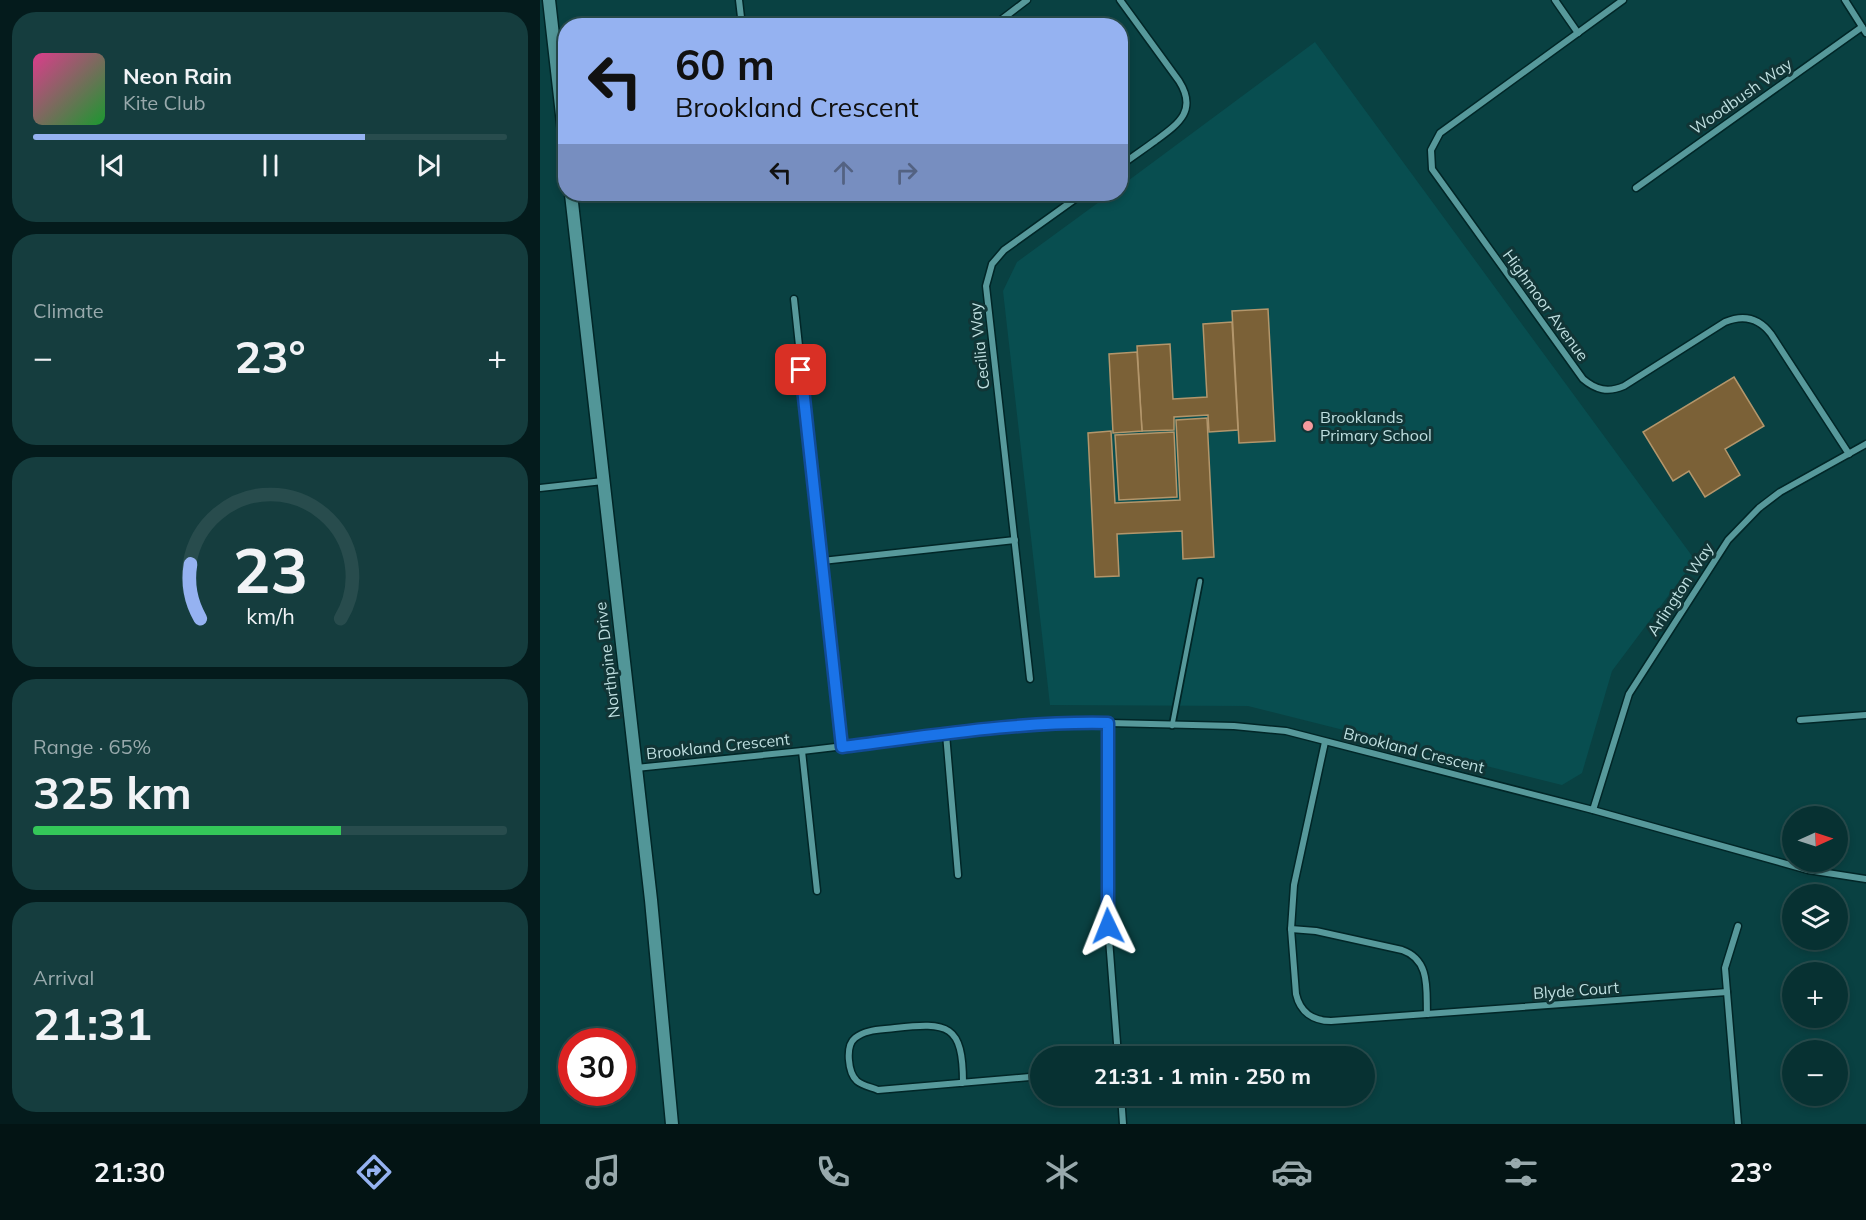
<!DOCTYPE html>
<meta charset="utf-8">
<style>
:root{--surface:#073132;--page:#153d3e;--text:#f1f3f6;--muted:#98a9ac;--line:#284c4d;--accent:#95b2f1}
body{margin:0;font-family:Mulish,sans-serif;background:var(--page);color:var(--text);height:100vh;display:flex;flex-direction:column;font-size:22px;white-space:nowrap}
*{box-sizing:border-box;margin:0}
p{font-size:20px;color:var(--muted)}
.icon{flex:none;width:33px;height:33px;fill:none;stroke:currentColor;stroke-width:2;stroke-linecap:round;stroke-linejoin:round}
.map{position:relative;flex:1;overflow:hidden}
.side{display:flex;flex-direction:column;gap:12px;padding:12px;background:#041b1c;width:540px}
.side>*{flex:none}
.top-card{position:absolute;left:18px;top:18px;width:570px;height:183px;border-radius:24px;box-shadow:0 3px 9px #0003,0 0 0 2px var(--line);background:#95b2f1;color:#111;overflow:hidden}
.needle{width:39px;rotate:87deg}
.fabs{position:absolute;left:1242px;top:806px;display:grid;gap:12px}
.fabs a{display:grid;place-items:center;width:66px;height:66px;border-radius:50%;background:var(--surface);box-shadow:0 3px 9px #0003,0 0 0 2px var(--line);font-size:30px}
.speed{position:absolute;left:18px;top:1028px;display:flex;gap:12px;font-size:30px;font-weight:700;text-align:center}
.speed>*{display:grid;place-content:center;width:78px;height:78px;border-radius:50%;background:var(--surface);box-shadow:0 3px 9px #0003,0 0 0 2px var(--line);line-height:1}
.speed .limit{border:9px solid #d22;background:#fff;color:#111}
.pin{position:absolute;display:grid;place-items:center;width:51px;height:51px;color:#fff;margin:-26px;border-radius:12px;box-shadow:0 3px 9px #0006}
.me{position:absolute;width:66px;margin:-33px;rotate:358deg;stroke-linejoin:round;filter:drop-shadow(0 0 4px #0008)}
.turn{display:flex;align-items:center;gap:21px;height:126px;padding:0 18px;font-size:27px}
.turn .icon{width:78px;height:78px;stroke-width:2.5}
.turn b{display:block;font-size:42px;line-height:51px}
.lanes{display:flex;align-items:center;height:57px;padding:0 18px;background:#0003;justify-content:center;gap:30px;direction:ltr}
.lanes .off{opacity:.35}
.big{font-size:45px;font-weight:700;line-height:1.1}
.side .card{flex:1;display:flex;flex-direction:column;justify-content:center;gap:9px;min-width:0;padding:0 21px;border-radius:24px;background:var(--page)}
.side .dial{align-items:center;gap:0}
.dial svg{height:156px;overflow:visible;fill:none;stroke:var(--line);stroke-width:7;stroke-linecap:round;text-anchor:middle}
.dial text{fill:var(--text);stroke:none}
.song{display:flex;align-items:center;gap:18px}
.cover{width:72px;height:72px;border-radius:9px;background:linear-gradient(135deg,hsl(330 70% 55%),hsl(130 70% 35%))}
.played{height:6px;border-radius:3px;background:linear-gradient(90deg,var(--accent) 70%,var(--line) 70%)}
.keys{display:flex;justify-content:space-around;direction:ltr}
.heat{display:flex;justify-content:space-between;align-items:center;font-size:33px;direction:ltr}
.charge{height:9px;border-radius:4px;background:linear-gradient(90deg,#34c759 65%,var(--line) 0)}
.trip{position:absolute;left:490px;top:1046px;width:345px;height:60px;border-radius:30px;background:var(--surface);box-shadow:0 3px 9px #0003,0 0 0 2px var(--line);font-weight:700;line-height:60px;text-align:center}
.tab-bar{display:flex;height:96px;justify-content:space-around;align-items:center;background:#031414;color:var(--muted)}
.tab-bar .icon{width:42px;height:42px}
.tab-bar .current{color:var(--accent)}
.tab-bar b{font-size:27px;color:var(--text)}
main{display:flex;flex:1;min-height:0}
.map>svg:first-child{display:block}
.built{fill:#084e50}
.building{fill:#7b6137;stroke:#b3966b;stroke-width:1.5}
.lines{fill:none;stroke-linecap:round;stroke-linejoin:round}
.lane-casing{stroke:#012627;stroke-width:8}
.street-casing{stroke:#012627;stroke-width:9}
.secondary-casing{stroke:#012627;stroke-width:15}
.lane{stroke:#57999b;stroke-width:4.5}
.street{stroke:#57999b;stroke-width:6}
.secondary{stroke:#529698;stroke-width:12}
.route-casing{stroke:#114b97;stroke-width:15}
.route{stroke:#1a73e8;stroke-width:10}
.poi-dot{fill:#f59b9e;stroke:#113536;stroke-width:2}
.labels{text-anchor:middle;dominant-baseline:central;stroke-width:6;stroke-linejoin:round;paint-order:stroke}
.street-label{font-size:16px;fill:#bfdfe0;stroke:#113536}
.poi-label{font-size:16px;fill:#bfdfe0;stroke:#113536;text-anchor:start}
</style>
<main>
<section class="side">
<div class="card">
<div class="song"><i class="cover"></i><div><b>Neon Rain</b><p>Kite Club</p></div></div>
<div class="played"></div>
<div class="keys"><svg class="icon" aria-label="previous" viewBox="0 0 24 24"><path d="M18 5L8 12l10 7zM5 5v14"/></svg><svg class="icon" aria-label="pause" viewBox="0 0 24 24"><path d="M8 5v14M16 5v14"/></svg><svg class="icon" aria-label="next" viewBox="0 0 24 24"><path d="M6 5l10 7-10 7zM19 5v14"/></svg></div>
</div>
<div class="card"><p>Climate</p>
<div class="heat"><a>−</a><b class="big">23°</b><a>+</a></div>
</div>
<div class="card dial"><svg viewBox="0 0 100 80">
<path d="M14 69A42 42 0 1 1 86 69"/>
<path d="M14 69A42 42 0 0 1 9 41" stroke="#95b2f1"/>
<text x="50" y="56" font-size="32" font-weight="700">23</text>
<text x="50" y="72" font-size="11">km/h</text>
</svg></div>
<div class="card"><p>Range · 65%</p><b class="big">325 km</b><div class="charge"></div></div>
<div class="card"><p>Arrival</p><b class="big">21:31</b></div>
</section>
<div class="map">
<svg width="1326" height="1124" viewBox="0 0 1326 1124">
<rect width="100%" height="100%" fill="#094142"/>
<!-- built -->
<path class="built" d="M775 42 1155 560 1072 671 1042 773 1022 785 708 706 510 705 463 291 477 262 570 194H580L581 186Z"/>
<!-- building -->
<g class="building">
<path d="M728 309 735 441 699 443 692 311Z"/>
<path d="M692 322 698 430 669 432 668 415 634 417V430L602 431 597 346 630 344 633 399 667 397 663 324Z"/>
<path d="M597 352 602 431 573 433 569 354Z"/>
<path d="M1194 377 1224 426 1185 449 1200 475 1165 497 1149 471 1133 481 1103 432Z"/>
<path d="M667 418 674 557 643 559 642 531 577 534 579 576 555 577 548 433 571 431 575 503 640 500 636 420Z"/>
<path d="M634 432 637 497 579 500 575 435Z"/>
</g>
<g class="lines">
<!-- lane casing -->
<g class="lane-casing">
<path id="lane" d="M632 726 660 581"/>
</g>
<!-- street casing -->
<g class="street-casing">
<g id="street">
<path d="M199 0 202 26"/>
<path d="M580 0 639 81C658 111 638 124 615 141 604 149 592 157 580 166"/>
<path d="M1015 0 1038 33"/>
<path d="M1083 0 900 133 891 150 892 169 1043 379C1056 390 1068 393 1084 386L1185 322C1204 314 1219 318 1231 334L1309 454"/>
<path d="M1305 0 1326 33"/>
<path d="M453 26 487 0"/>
<path d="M1096 188 1322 27"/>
<path d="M254 299 302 747"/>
<path d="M0 488 63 481"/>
<path d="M282 561 475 540"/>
<path d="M490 679 446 286 452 264 464 250 542 194"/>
<path d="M1260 720 1326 715"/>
<path d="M568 723V926L578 1056"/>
<path d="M406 734 418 875"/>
<path d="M785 742 754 885 751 929 756 994C760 1012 773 1021 791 1021L1187 992 1198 1124"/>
<path d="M262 751 277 891"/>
<path d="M96 768 262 751 481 725 528 722 694 726 746 731 1053 810 1268 870 1326 879"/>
<path d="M1053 810 1089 694 1188 540 1219 508 1240 492 1326 444"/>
<path d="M751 929 776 931 862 950C891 960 886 990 887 1014"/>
<path d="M1187 992 1185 968 1198 926"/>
<path d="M423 1083C423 1024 408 1022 355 1028 342 1030 326 1029 315 1038 305 1046 308 1073 317 1081 323 1086 331 1087 338 1090L501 1076"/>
<path d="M581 1095 583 1124"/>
</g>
</g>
<!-- secondary casing -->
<g class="secondary-casing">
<g id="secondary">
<path d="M9 0 26 150"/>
<path d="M31 194 111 900 132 1124"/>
</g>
</g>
<!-- lane -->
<use href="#lane" class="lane"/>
<!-- street -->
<use href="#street" class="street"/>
<!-- secondary -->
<use href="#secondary" class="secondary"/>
</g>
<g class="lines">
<!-- route casing -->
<g class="route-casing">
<path id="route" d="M261 370 302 747C390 736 479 721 568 723V926"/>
</g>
<!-- route -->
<use href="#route" class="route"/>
</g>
<!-- markers -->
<circle class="poi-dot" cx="768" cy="426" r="6"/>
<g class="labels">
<!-- street labels -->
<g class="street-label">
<text transform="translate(1201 96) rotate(-35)">Woodbush Way</text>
<text transform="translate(1006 305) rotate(54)">Highmoor Avenue</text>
<text transform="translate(439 346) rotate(-96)">Cecilia Way</text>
<text transform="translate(1140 589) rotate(-57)">Arlington Way</text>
<text transform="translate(67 660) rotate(-97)">Northpine Drive</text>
<text transform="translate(178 746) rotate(-6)">Brookland Crescent</text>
<text transform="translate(874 750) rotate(14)">Brookland Crescent</text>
<text transform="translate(1036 990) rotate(-4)">Blyde Court</text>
</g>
<!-- poi labels -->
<g class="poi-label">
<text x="780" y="417">Brooklands<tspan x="780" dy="18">Primary School</tspan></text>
</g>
</g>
</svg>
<div class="fabs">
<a><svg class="needle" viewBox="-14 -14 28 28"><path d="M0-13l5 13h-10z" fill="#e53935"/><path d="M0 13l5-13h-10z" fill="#98a9ac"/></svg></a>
<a><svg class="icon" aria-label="layers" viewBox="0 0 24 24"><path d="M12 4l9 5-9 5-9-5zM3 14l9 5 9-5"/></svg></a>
<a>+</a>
<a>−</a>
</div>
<div class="speed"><div class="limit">30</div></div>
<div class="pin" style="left:261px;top:370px;background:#d93025"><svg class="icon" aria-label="arrive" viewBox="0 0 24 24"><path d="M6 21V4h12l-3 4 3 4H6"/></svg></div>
<svg class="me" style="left:568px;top:926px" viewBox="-20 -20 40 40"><path d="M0-17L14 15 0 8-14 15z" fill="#1a73e8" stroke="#fff" stroke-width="4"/></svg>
<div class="trip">21:31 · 1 min · 250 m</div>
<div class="top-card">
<div class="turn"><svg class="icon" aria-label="left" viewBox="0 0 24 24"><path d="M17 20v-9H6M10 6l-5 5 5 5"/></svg><div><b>60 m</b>Brookland Crescent</div></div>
<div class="lanes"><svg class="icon" aria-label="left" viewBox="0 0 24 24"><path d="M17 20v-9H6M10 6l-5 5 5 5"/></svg><svg class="icon off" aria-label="ahead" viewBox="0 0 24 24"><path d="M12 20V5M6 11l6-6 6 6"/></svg><svg class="icon off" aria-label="right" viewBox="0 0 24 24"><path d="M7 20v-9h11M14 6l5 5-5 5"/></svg></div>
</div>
</div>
</main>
<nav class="tab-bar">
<b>21:30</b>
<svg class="icon current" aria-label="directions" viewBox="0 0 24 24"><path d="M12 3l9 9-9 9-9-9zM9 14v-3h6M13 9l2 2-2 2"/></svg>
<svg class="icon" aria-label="music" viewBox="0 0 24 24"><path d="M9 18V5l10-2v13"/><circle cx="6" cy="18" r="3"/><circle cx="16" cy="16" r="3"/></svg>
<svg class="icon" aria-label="phone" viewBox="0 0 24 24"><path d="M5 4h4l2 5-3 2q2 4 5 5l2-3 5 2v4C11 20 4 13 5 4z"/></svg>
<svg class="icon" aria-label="climate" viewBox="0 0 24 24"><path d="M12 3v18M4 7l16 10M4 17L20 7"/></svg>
<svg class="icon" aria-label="car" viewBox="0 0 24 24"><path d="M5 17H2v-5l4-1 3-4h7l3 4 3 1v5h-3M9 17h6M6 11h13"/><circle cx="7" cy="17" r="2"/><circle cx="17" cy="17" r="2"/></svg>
<svg class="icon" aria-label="filters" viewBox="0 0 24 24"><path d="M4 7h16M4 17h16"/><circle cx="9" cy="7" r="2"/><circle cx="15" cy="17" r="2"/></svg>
<b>23°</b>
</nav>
